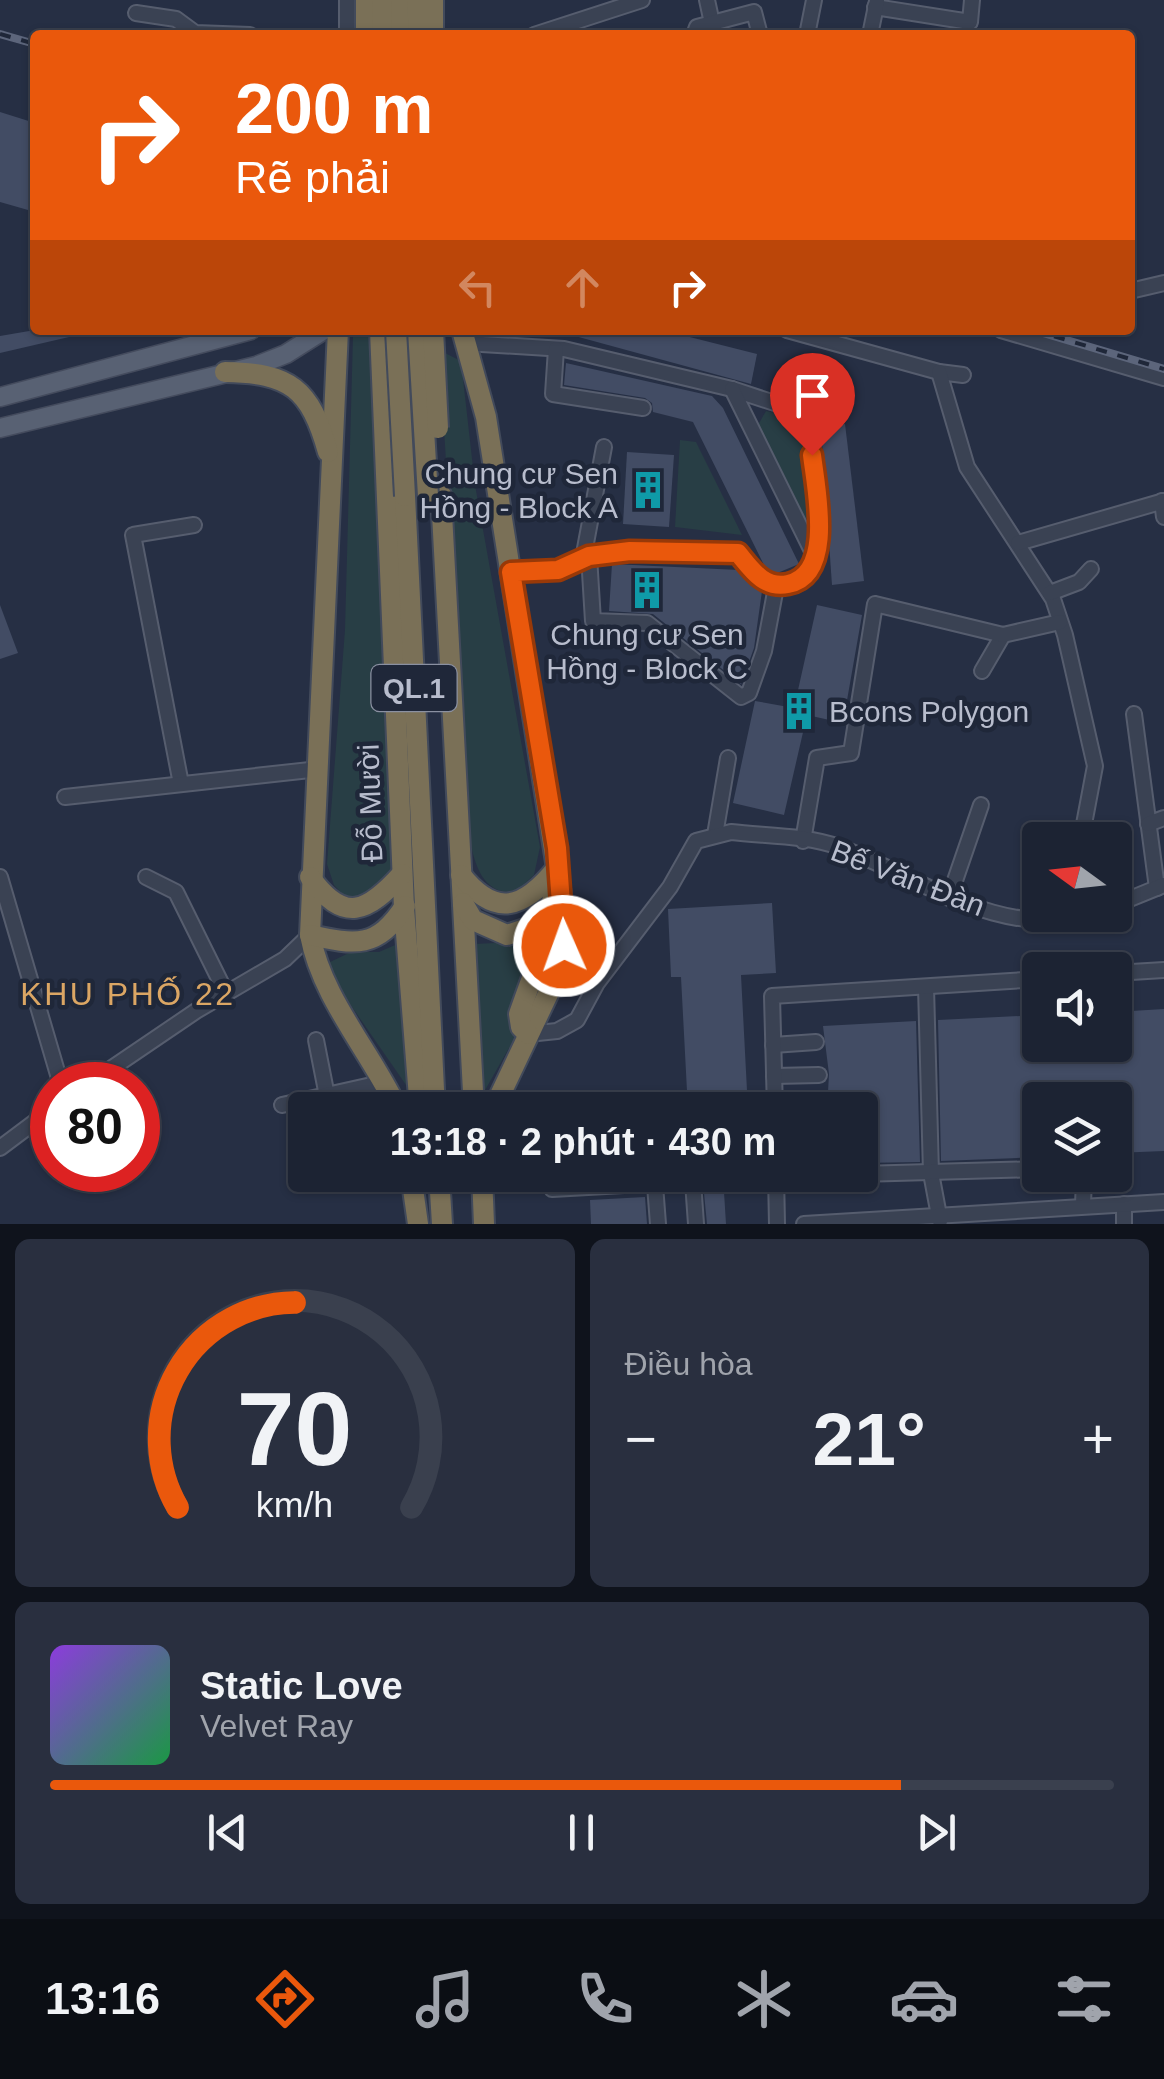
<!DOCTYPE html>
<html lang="vi">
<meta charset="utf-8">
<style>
:root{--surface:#1c2333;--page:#292f3f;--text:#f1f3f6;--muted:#a0a4ac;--line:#3a404e;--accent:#ea580c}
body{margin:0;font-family:Helvetica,sans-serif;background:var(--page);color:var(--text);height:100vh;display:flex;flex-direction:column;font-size:38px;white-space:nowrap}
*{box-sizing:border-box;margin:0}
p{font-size:32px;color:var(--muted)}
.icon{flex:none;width:55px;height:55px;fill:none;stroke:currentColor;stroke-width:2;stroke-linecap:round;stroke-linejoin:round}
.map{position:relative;height:1224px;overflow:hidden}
.panel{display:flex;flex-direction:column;gap:15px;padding:15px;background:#0f131c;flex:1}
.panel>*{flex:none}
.hud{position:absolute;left:30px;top:30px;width:1105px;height:305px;border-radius:10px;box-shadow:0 2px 8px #0004,0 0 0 2px var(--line);background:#ea580c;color:#fff;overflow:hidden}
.needle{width:65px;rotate:285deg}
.buttons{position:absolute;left:1022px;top:822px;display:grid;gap:20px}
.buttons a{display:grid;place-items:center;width:110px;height:110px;border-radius:10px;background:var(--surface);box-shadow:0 2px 8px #0004,0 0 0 2px var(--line);font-size:50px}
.speed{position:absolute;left:30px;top:1062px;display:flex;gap:20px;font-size:50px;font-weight:700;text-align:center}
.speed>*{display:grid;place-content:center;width:130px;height:130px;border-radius:50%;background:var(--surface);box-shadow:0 2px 8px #0004,0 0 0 2px var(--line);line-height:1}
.speed .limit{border:15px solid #d22;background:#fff;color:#111}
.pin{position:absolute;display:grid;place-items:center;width:85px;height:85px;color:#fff;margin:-102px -42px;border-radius:50% 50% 50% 0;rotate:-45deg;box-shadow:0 0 10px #0007}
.pin .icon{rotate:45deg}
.me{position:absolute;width:110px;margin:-55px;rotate:358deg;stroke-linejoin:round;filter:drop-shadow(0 0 8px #0008)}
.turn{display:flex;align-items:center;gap:35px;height:210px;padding:0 40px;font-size:45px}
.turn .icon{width:130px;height:130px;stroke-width:2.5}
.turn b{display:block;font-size:70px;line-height:85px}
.lanes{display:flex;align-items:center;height:95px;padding:0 40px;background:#0003;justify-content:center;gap:50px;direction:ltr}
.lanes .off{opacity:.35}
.big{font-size:75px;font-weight:600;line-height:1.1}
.panel .widget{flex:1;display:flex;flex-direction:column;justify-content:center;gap:15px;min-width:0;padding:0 35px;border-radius:15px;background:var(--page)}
.panel .dial{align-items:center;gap:0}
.dial svg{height:260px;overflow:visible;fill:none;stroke:var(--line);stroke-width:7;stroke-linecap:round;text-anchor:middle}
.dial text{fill:var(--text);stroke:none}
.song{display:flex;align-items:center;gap:30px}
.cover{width:120px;height:120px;border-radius:15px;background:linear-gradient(135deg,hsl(270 70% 55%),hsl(140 70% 35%))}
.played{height:10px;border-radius:5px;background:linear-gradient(90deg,var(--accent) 80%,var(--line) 80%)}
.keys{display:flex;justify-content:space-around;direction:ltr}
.heat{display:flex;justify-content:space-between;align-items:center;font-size:55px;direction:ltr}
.panel .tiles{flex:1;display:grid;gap:15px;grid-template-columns:1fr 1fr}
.widget:last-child{grid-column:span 2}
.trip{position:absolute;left:288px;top:1092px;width:590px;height:100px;border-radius:10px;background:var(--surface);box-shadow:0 2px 8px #0004,0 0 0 2px var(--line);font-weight:600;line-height:100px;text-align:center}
.menu{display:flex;height:160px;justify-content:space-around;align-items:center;background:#0b0e14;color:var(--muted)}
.menu .icon{width:70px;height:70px}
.menu .current{color:var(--accent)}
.menu b{font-size:45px;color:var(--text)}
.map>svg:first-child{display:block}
.green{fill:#283e45}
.building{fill:#424c64}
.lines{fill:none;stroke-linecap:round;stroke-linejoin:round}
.minor-casing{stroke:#565d6e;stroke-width:18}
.major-casing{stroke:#444b5d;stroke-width:21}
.highway-casing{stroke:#424a5b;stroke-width:24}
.minor{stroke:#3a4253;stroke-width:14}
.major{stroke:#586173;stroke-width:18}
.highway{stroke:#7a7057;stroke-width:20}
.rail-casing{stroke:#5c657b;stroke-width:8}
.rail{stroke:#1f2739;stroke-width:4;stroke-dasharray:11;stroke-linecap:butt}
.highway-bridge-casing{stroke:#424a5b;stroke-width:24;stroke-linecap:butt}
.highway-bridge{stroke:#7a7057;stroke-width:20}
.route-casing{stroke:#983908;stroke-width:25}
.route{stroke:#ea580c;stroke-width:18}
.labels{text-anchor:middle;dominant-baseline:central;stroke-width:9;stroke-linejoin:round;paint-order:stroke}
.shield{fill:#1f2739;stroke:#8a90a1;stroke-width:2.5}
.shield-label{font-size:28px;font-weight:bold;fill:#b8bdcd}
.poi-label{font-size:30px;fill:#b8bdcd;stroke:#1f2739;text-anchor:end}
.street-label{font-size:30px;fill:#b8bdcd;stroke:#1f2739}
.neighbourhood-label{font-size:32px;letter-spacing:2.5px;fill:#dba664;stroke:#1f2739}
</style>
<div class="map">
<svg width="1164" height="1224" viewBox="0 0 1164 1224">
<rect width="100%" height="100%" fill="#262f44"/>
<!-- green -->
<g class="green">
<path d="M365 330 371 333 394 860 385 890 349 901 334 885 327 864 345 630 353 336Z"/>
<path d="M439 350 461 361 475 485 540 847 534 875 516 892C484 895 476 868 470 842Z"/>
<path d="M766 411 798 418 804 430 813 509 805 521 758 425Z"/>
<path d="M680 440 696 442 742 535 675 527Z"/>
<path d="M544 932 517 1034 480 1099 474 944 518 942Z"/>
<path d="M402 942 413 1095 336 984 328 963 351 952H379Z"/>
</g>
<!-- building -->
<g class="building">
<path d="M0 112 35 123 30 168 35 169V212L0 202Z"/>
<path d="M35 330H81L82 334 0 353V336Z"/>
<path d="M553 330H662L757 354 751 384Z"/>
<path d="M566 363 712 396 723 408 799 564 775 574 765 567 693 422 653 412 652 403 645 398 564 385Z"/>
<path d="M845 424 864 581 832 585 821 428Z"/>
<path d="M627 452 674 455 669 527 623 524Z"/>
<path d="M612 564 739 570 762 591 754 648 741 684 653 614 609 611Z"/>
<path d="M0 605 18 653 0 659Z"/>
<path d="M817 605 862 615 843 723 807 715 784 815 733 803 755 701 794 708Z"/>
<path d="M772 903 776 973 741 975 748 1110H688L681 977H671L668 909Z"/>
<path d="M1164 1009V1151L1115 1153V1100H1040V1157L941 1161 938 1020 1040 1015V1045H1115V1012Z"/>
<path d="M916 1021 920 1162 860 1163V1110H827L829 1074 823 1026Z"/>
<path d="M724 1192 726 1224H707L704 1193Z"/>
<path d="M645 1197 647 1224H591L590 1200Z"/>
</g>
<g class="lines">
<!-- minor casing -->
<g class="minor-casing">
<g id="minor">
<path d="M347 0V35"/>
<path d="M707 0 712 23"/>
<path d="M875 7 970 22 972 0"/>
<path d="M136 13 176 19 195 33 250 35"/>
<path d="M534 35 642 0"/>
<path d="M694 35 697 27 754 12 760 35"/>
<path d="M807 35 814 0"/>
<path d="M870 35 877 1"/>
<path d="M1130 291 1164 283"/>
<path d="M787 330 939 372 963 375"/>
<path d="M1001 330 1164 378"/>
<path d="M465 343 564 349 732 389 802 412 809 420C813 457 839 575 787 585 764 589 752 569 738 553L630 551 589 556 559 571 511 572"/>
<path d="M556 349 553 394 643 408"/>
<path d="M939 372 967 467 1053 599 1065 635 1095 766 1081 840"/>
<path d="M732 389 815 557"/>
<path d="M1162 501 1164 517"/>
<path d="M1018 543 1164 501"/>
<path d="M589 556 593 621 647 623 741 697 749 693 764 651 776 587"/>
<path d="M583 559 604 447"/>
<path d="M1050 593 1079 582 1091 569"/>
<path d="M982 671 1003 635"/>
<path d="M1134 714 1157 888"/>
<path d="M181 784 133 535 194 525"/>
<path d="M65 797 319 769"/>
<path d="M1148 824 1164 818"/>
<path d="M715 835 728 758"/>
<path d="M803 841 817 758 851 753 875 604 1003 635 1060 622"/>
<path d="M0 877 61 1085"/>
<path d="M146 877 176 892 226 993"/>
<path d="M949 898 981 805"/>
<path d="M1115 905 1164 885"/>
<path d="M1115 973 1164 970"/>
<path d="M926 987 931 1173 940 1221"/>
<path d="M528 1034 557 1031 577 1020 597 983 670 887 696 841 731 832C765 836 807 835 839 847 920 877 997 939 1088 915"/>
<path d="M316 1040 327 1096"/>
<path d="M773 1045 816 1042"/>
<path d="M774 1076 819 1075"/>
<path d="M87 1085 196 1011 285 959 310 935"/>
<path d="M282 1105 385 1082"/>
<path d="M775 1110 772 996 1040 979"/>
<path d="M0 1148 52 1109"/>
<path d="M860 1174 1040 1169"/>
<path d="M776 1175 777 1224"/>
<path d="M693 1182 696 1224"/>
<path d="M655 1185 658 1224"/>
<path d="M552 1189 803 1175"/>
<path d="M1124 1204V1224"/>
<path d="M1083 1206 1084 1175"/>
<path d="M804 1224 1164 1202"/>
</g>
</g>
<!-- major casing -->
<g class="major-casing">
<g id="major">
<path d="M0 397 251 330"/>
<path d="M0 428 256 366 286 354 324 330"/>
</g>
</g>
<!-- highway casing -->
<g class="highway-casing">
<g id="highway">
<path d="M366 0V35"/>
<path d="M382 0 383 35"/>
<path d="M401 0 402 35"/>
<path d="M417 0 419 35"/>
<path d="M433 0V35"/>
<path d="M338 330 310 935C322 999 371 1052 398 1110"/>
<path d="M380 330 404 908 420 1110"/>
<path d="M462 330 486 417 566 926 548 994 493 1110"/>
<path d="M225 372C290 373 310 388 328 452"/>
<path d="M441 495 474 1110"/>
<path d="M405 496 435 1110"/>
<path d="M461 875C496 919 524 908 556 869"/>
<path d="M310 877C344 924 367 913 402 874"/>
<path d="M463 903 473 920 507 935 534 926 550 907"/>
<path d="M310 935C356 945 377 949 405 906"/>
<path d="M528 1034 521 1027 519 1014 544 944 555 886"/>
<path d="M411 1175 418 1224"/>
<path d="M439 1175 442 1224"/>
<path d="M482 1175 484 1224"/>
</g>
</g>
<!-- minor -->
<use href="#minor" class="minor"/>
<!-- major -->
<use href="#major" class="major"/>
<!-- highway -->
<use href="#highway" class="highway"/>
<!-- rail casing -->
<g class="rail-casing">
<g id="rail">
<path d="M0 34 35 44"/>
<path d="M1033 330 1164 369"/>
</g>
</g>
<!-- rail -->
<use href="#rail" class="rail"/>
<!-- highway-bridge casing -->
<g class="highway-bridge-casing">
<g id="highway-bridge">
<path d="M396 330 405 496"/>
<path d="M418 330 428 496"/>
<path d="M433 330 438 428"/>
</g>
</g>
<!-- highway-bridge -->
<use href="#highway-bridge" class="highway-bridge"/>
</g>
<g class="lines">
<!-- route casing -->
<g class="route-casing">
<path id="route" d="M564 946 557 848 511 572 558 570 589 556 630 551 738 553C752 570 764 589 788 584 835 575 816 489 812 455"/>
</g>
<!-- route -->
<use href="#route" class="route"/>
</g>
<!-- icons -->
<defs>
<g id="building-bare" transform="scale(3)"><path d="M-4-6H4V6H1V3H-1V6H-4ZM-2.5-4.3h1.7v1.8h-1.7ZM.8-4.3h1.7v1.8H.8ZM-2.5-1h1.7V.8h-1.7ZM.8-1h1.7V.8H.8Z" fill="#0f9aa8" stroke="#1f2739" stroke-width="2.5" paint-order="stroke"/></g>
</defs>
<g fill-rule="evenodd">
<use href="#building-bare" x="648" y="490"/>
<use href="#building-bare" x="647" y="590"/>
<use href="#building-bare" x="799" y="711"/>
</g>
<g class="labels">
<!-- shield labels -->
<rect class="shield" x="371.5" y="665" width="85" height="46" rx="8"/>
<g class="shield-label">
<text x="414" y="688">QL.1</text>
</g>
<!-- poi labels -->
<g class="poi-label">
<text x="618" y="473">Chung cư Sen<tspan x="618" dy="34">Hồng - Block A</tspan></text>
<text x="647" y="634" text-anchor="middle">Chung cư Sen<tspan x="647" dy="34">Hồng - Block C</tspan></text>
<text x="829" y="711" text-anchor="start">Bcons Polygon</text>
</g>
<!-- street labels -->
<g class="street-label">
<text transform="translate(370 803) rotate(-92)">Đỗ Mười</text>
<text transform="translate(908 878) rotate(21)">Bế Văn Đàn</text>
</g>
<!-- neighbourhood labels -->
<g class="neighbourhood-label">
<text x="128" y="994">KHU PHỐ 22</text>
</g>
</g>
</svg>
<div class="buttons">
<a><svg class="needle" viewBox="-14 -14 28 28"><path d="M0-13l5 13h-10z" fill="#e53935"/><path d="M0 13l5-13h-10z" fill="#a0a4ac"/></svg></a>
<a><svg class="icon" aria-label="sound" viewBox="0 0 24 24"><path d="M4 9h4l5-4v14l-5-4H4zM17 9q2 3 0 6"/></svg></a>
<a><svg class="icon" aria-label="layers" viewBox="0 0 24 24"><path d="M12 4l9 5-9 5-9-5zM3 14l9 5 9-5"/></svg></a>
</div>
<div class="speed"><div class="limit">80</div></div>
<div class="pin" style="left:812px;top:455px;background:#d93025"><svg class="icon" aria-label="arrive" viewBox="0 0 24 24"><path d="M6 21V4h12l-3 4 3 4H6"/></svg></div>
<svg class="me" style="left:564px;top:946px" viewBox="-20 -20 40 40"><circle r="17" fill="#ea580c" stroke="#fff" stroke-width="3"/><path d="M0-11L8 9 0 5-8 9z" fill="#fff"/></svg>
<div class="trip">13:18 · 2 phút · 430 m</div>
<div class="hud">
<div class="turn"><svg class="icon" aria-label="right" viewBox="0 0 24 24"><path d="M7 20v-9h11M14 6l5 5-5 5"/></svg><div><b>200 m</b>Rẽ phải</div></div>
<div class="lanes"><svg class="icon off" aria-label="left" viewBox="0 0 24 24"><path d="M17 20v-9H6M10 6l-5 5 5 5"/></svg><svg class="icon off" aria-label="ahead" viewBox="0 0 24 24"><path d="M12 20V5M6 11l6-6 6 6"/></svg><svg class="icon" aria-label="right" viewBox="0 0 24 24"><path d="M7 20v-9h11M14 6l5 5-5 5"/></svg></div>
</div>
</div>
<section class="panel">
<div class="tiles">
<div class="widget dial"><svg viewBox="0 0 100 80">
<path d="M14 69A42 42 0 1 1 86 69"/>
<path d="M14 69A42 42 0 0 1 50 6" stroke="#ea580c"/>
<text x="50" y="56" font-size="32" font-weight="700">70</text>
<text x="50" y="72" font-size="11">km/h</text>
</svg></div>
<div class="widget"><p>Điều hòa</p>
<div class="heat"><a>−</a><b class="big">21°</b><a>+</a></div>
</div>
<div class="widget">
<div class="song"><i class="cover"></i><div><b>Static Love</b><p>Velvet Ray</p></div></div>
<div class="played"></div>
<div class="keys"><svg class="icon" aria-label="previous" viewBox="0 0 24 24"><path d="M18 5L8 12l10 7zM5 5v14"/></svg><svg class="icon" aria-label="pause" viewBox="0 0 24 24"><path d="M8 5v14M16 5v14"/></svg><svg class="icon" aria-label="next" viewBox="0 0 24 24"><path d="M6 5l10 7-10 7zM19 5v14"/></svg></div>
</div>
</div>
</section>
<nav class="menu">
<b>13:16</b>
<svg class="icon current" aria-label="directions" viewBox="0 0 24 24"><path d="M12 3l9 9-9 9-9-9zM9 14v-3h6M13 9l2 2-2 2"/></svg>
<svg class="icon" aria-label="music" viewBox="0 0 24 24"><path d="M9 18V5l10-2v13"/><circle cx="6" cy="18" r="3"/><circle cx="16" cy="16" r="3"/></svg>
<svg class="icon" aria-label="phone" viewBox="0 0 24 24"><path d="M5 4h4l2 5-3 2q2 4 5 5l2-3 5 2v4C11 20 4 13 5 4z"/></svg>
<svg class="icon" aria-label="climate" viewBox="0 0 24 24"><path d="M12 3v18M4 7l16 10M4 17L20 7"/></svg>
<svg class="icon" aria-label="car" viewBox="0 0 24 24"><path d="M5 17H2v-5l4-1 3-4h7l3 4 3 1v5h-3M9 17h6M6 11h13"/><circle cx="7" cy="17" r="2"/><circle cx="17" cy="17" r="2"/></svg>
<svg class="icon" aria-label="filters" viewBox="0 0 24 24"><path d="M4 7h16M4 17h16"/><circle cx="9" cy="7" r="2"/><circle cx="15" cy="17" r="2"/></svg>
</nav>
